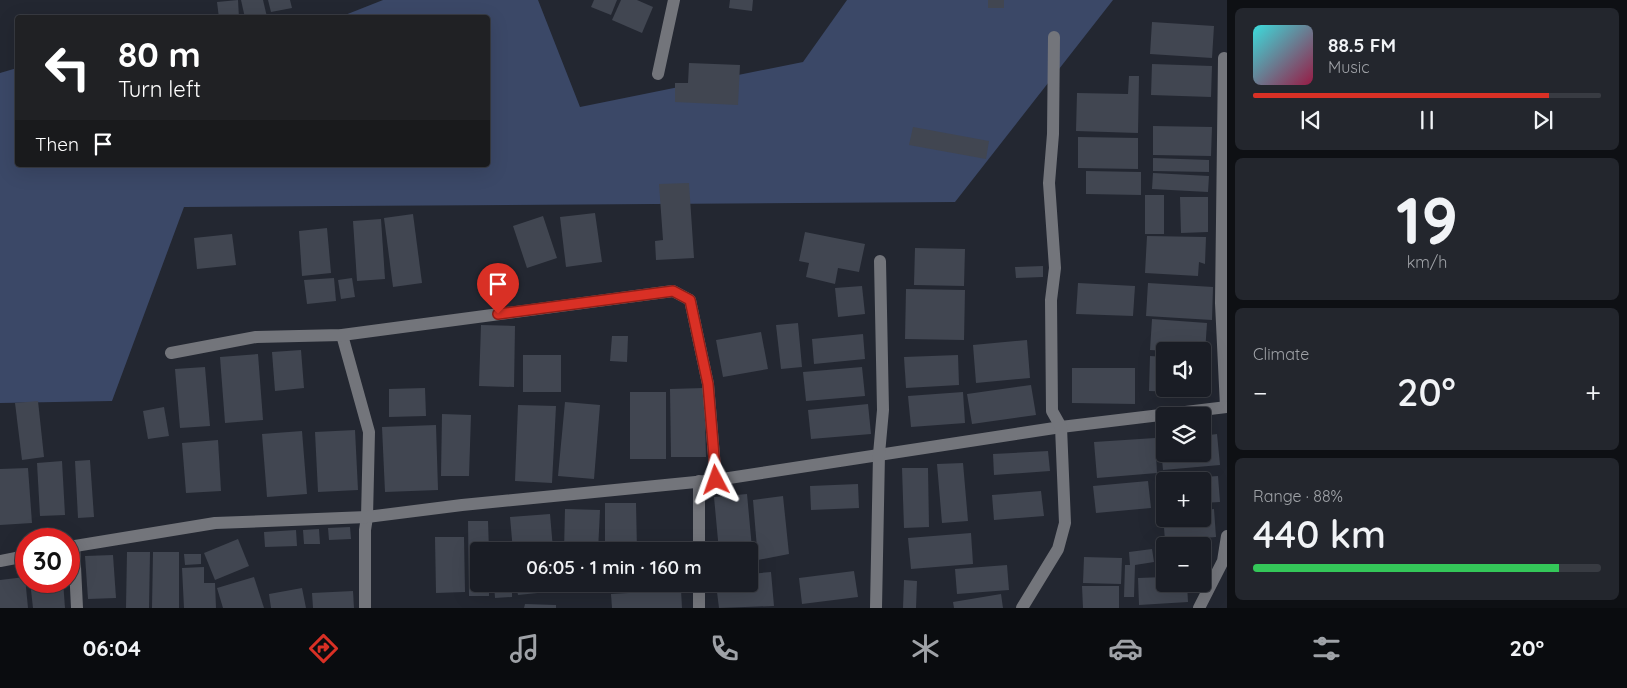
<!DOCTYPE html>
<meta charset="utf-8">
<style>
:root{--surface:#1a1d25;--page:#23262d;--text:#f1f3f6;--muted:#9fa2a7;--line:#383b42;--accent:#d93025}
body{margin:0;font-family:Quicksand,sans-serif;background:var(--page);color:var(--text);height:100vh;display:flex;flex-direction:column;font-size:19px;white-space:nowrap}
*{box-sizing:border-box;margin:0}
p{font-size:16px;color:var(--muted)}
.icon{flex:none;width:28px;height:28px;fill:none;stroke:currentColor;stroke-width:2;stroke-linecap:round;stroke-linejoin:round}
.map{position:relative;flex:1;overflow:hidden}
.drawer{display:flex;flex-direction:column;gap:8px;padding:8px;background:#0e1014;width:400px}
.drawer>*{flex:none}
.guide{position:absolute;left:15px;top:15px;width:475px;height:152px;border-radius:5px;box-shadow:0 5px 20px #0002,0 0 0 1px var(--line);background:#202124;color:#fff;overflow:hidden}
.controls{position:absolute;left:1156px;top:342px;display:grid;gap:10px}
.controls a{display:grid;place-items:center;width:55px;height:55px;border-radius:5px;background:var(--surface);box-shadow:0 5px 20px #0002,0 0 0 1px var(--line);font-size:25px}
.speed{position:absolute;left:15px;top:528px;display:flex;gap:10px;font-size:25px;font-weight:700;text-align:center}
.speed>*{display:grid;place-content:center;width:65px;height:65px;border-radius:50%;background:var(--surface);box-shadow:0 5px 20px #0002,0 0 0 1px var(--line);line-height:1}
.speed .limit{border:8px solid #d22;background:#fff;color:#111}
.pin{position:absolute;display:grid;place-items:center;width:42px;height:42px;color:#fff;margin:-51px -21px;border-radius:50% 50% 50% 0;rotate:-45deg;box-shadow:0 0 5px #0007}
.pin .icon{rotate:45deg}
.me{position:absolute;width:55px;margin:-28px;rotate:356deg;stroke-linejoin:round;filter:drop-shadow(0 0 4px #0008)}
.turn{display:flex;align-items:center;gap:18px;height:105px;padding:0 20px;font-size:22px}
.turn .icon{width:65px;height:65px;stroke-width:2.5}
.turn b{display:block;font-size:35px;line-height:42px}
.then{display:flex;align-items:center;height:48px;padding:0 20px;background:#0003;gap:10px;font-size:19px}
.big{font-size:38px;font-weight:600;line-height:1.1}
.drawer .card{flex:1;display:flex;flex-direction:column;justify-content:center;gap:8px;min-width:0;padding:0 18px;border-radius:8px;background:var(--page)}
.drawer .dial{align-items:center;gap:0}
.dial b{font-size:65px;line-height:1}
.song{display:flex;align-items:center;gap:15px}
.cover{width:60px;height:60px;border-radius:8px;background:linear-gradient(135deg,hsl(180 70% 55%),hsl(340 70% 35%))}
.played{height:5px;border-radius:2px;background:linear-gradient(90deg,var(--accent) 85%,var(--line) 85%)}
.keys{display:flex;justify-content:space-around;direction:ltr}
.heat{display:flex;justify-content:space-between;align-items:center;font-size:28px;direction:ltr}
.charge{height:8px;border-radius:4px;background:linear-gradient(90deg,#34c759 88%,var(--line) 0)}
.trip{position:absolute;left:470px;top:542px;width:288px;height:50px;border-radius:5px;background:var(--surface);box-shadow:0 5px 20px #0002,0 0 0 1px var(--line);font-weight:600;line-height:50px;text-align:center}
.tabs{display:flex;height:80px;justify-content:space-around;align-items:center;background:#0a0c0f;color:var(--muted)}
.tabs .icon{width:35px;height:35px}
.tabs .on{color:var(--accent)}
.tabs b{font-size:22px;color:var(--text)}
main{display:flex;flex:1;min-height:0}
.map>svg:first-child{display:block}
.green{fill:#3b4867}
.building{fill:#414651}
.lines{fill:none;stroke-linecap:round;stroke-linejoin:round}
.minor{stroke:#73757b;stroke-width:12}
.route-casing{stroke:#8d1f18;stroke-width:12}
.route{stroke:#d93025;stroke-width:9}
</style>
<main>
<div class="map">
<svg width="1227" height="608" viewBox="0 0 1227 608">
<rect width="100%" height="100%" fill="#232731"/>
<!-- green -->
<path class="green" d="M383 0H538L580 107 803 62 847 0H1113L955 202 184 207 112 401 0 403V73L17 68 18 165H488V18L340 17Z"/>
<!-- building -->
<g class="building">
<path d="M238 0 239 18H219L217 2Z"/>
<path d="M241 0H263L267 17 245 18Z"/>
<path d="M268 0H290L292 8 271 12Z"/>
<path d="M594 0H617L611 15 591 7Z"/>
<path d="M621 0H637L653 7 642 33 612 20Z"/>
<path d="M730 0H753L752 11 729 8Z"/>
<rect x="988" y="0" width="16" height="8"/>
<path d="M1152 22 1214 26 1212 58 1150 54Z"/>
<path d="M689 63 740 65 738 105 675 102V83H688Z"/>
<path d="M1152 64 1212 66 1211 97 1151 95Z"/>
<path d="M1129 76H1139L1138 133 1076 131 1077 93 1128 94Z"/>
<path d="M1153 126 1212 127 1211 156 1153 155Z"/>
<path d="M913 127 989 141 986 159 909 145Z"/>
<path d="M1078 137 1138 138V169L1078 168Z"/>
<path d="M1153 158 1209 160V172L1153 171Z"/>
<path d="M1086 171 1141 172V195L1086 194Z"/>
<path d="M1153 173 1209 176 1208 192 1152 189Z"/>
<path d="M689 183 694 258 656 260 655 241 663 240 659 184Z"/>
<rect x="1145" y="195" width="19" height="39"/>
<path d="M1180 197H1208V232L1181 233Z"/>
<path d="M595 213 602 262 566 267 560 217Z"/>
<path d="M413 214 422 283 393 287 384 218Z"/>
<path d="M543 216 557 258 527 268 513 226Z"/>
<path d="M381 219 385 279 357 281 353 221Z"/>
<path d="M327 228 331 273 302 276 299 231Z"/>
<path d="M805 232 865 244 859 272 838 268 835 284 806 277 809 263 799 261Z"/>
<path d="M232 234 236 265 197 269 194 238Z"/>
<path d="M1147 236 1206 237 1205 264 1199 262 1198 276 1145 273Z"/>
<path d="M915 248 965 249 964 286 914 285Z"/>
<path d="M1043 266V277L1016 278 1015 267Z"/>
<path d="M334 278 336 301 307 304 304 280Z"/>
<path d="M352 278 355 297 341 299 338 280Z"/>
<path d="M1078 283 1135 286 1133 316 1076 314Z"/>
<path d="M1148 283 1213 287 1212 320 1146 316Z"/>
<path d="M862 286 865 314 838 317 835 288Z"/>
<path d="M906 289 965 290 964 340 905 339Z"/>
<path d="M1152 319 1207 323 1205 353 1150 350Z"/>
<path d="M798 323 802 367 781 369 776 325Z"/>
<path d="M481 325 515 326 514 387 479 386Z"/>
<path d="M761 332 768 369 723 377 716 340Z"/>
<path d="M863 334 865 359 814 364 812 339Z"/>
<path d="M612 336H628L627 362 610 361Z"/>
<path d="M1027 340 1030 378 976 383 973 345Z"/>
<path d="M301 350 304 388 275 391 272 352Z"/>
<path d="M258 354 263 420 225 423 220 357Z"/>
<rect x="523" y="355" width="38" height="37"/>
<path d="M958 355 959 385 906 388 904 357Z"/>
<path d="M1150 356 1165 357V389H1202V358H1209L1207 393 1149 391Z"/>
<path d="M205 367 210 426 180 428 175 369Z"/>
<path d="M862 367 865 396 806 401 803 372Z"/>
<path d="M1072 368H1135V404L1072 403Z"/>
<path d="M1031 385 1036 415 972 424 967 394Z"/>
<path d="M425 388 426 416 389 417V389Z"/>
<path d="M704 388 706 457H671L670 389Z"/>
<rect x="630" y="392" width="36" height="67"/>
<path d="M963 392 965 423 911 427 908 396Z"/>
<path d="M38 401 44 457 22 460 15 403Z"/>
<path d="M565 402 600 405 594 479 558 476Z"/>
<path d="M868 404 871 434 811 439 808 410Z"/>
<path d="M518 405 556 406 552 483 515 481Z"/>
<path d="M164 407 169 436 148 439 143 411Z"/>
<path d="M442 414 471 415 469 476H441Z"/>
<path d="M436 425 438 490 385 492 382 427Z"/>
<path d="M355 430 358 490 318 492 315 432Z"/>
<path d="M302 431 307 494 267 497 262 434Z"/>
<path d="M1217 434 1220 465 1163 470 1160 439H1165V454H1202V436Z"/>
<path d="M1155 438 1157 473 1097 478 1094 442Z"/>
<path d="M218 440 221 491 186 493 182 443Z"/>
<path d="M1048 451 1050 471 994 475 993 454Z"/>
<path d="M90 460 94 517 78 518 75 461Z"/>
<path d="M62 461 65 515 40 516 37 463Z"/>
<path d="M963 463 968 521 942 523 937 464Z"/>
<path d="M28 468 32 523 0 525V469Z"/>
<path d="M902 468H928L929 527 904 528Z"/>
<path d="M1218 476 1220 502 1202 503V481H1165V506L1159 507 1157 480Z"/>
<path d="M1148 481 1151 508 1096 513 1093 486Z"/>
<path d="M858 484 859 508 811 510 810 486Z"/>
<path d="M1041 491 1044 516 994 520 992 495Z"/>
<path d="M747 494 753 559 749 560V551H719L714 497Z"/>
<path d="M783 496 789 554 758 560 753 500Z"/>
<path d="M605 503H636L637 551H605Z"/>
<path d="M565 509 600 510 598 551H564Z"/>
<path d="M1214 509 1216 537 1165 541 1163 514H1165V519H1202V510Z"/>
<path d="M550 514 553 549 513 551 510 517Z"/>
<path d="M468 521H488L489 551H479V584H489V596H469Z"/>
<path d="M350 527 351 539 329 540 328 528Z"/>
<path d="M319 529 320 544H304L303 530Z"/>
<path d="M296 530 297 546 265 547 264 532Z"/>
<path d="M971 533 973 564 911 569 908 538Z"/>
<path d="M435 537H464L465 592 436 593Z"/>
<path d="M238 539 249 566 215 580 204 553Z"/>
<path d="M510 542V551H491V544Z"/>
<path d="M1152 549 1154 562 1135 565 1134 597H1124L1125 565H1130L1129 552Z"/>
<path d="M127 552H150L149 608H126Z"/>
<path d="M153 552H179V608H152Z"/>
<path d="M184 554H201V564L185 565Z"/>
<path d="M113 555 116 598 88 599 85 556Z"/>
<path d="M1084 557 1122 558 1121 584 1083 583Z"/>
<path d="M1007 565 1009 590 957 594 955 569Z"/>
<path d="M204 567V583H215L216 608H184L182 568Z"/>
<path d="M854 571 858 597 802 604 799 578Z"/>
<path d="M771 572 774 606 719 608 716 584H749V574Z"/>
<path d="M25 577 28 608H0V580Z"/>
<path d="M254 577 264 608H223L217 588Z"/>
<path d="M1165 577V584H1187L1188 602 1139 605 1138 578Z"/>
<path d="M904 580 917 581 916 608H903Z"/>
<path d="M30 581H63L65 608H33Z"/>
<path d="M494 584H512V597L495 598Z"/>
<path d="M516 584H556L557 591 518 595Z"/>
<path d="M1082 586H1119V608H1083Z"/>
<path d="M302 588 306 608H271L269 594Z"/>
<path d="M681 590 682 608H612L611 594Z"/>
<path d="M353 591 354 608H313L312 593Z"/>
<path d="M1001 594 1003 608H954L953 602Z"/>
<path d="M525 604 556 605V608H524Z"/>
</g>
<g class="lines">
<!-- minor -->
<g class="minor">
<path d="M1224 58 1221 303 1226 407"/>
<path d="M658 74 674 0"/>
<path d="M342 335 369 432 367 517 365 530V608"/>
<path d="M171 353 256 337 342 335 673 291 690 300 708 384 716 480"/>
<path d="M699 481V551"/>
<path d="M74 546 77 608"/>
<path d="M69 547 215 523 367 517 462 505 716 480 1061 427 1227 407"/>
<path d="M0 561 26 556"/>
<path d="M699 584V608"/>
<path d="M876 608 879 454 883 410 880 261"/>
<path d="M1022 608 1058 549 1065 523 1061 427 1052 411 1051 300 1055 268 1049 183 1053 134 1054 37"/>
<path d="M1199 608 1223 561 1227 536"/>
</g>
</g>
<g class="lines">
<!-- route casing -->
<g class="route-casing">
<path id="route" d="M498 314 673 291 690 300 708 384 716 480"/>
</g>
<!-- route -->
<use href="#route" class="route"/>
</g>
</svg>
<div class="controls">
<a><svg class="icon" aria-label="sound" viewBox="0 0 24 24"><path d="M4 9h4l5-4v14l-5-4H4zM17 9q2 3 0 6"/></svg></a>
<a><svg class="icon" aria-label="layers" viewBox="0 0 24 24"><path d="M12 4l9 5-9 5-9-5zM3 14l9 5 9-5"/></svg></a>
<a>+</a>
<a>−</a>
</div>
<div class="speed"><div class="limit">30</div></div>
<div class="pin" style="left:498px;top:314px;background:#d93025"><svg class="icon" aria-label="arrive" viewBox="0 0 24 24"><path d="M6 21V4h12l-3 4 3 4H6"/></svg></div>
<svg class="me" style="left:716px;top:480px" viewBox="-20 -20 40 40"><path d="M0-17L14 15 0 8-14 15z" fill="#d93025" stroke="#fff" stroke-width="4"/></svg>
<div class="trip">06:05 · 1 min · 160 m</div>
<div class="guide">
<div class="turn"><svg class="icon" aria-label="left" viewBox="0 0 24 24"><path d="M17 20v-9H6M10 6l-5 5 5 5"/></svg><div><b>80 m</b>Turn left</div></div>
<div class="then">Then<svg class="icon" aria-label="arrive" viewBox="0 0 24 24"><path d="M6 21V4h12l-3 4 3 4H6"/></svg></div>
</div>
</div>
<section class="drawer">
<div class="card">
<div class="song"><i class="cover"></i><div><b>88.5 FM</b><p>Music</p></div></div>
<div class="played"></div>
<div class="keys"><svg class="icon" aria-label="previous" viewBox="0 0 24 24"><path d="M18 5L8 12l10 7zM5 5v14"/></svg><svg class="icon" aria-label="pause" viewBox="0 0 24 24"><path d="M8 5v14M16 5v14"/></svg><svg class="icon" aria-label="next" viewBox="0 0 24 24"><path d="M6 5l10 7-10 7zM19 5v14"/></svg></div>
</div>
<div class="card dial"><b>19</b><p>km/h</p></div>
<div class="card"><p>Climate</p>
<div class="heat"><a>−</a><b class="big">20°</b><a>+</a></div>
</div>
<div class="card"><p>Range · 88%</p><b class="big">440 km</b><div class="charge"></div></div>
</section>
</main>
<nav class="tabs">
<b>06:04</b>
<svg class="icon on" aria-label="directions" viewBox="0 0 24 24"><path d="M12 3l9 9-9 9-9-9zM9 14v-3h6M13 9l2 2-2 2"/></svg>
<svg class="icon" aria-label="music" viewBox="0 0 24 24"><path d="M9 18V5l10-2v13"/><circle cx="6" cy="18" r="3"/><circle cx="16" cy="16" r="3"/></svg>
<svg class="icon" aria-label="phone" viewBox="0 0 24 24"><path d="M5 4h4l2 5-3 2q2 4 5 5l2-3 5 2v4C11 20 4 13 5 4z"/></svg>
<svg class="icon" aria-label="climate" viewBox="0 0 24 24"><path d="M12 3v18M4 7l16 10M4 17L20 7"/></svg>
<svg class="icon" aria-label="car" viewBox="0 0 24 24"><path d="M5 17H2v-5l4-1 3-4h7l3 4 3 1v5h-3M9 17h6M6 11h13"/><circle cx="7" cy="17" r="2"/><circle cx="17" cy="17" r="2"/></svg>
<svg class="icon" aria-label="filters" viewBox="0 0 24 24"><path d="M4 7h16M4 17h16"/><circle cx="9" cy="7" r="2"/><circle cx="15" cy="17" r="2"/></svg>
<b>20°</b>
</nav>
